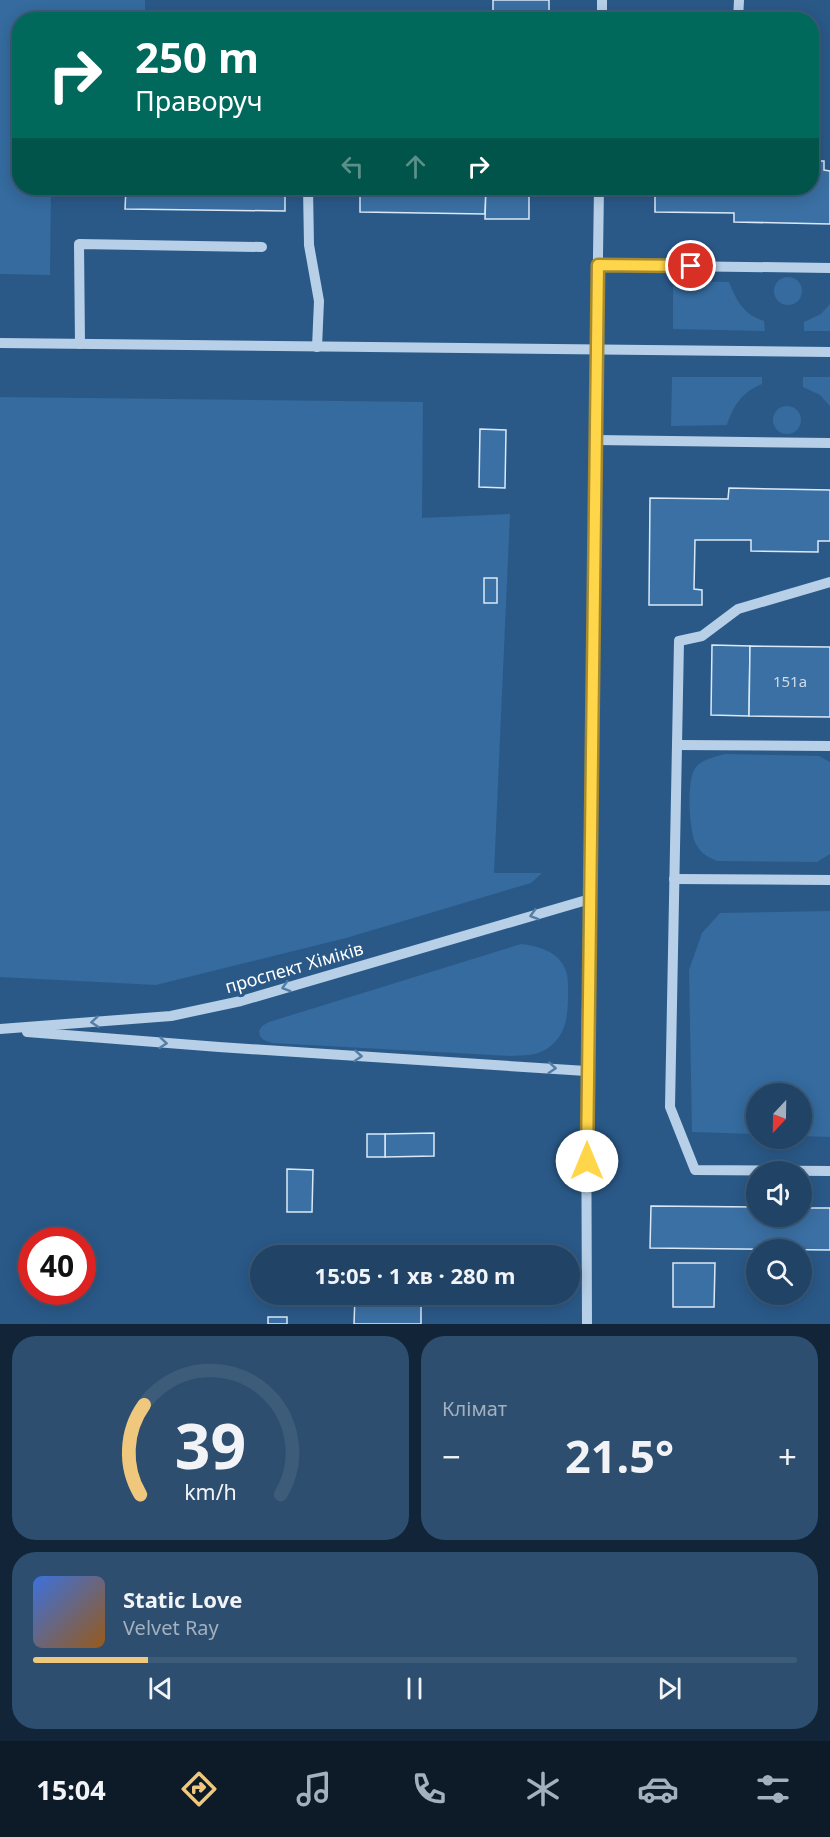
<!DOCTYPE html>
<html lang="uk">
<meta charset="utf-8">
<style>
:root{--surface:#204366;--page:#2d4e6f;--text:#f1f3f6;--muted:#a2b0bf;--line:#3d5c7a;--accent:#efc87e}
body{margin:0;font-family:"Noto Sans",sans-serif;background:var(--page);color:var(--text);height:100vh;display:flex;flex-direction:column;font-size:22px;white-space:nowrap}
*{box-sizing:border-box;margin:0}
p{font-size:20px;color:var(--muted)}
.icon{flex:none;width:33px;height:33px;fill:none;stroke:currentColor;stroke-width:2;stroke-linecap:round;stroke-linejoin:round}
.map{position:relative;height:1324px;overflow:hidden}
.sheet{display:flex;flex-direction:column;gap:12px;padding:12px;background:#122538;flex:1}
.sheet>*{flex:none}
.banner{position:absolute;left:12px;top:12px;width:807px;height:183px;border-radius:24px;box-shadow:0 3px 15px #0003,0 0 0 2px var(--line);background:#00695c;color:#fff;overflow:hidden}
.needle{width:39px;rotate:202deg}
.buttons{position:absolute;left:746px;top:1083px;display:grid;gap:12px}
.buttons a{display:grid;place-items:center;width:66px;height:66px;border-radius:50%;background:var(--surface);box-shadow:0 3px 15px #0003,0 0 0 2px var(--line);font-size:30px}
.speed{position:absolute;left:18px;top:1227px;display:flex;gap:12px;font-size:30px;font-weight:700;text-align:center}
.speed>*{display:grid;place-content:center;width:78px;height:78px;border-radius:50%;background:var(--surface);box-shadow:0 3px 15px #0003,0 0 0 2px var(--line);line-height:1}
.speed .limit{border:9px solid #d22;background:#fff;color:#111}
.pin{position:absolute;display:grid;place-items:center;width:51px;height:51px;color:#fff;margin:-26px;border:3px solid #fff;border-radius:50%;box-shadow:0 2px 6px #0007}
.me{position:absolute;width:66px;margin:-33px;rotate:0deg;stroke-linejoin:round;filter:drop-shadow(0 0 4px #0008)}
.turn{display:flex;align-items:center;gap:21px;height:126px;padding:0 24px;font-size:27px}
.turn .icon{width:78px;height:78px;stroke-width:2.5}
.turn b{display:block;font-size:42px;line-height:51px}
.lanes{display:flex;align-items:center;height:57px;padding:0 24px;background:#0003;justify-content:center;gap:30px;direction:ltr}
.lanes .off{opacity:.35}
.big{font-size:45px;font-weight:700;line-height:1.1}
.sheet .widget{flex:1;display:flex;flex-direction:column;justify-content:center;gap:9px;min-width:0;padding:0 21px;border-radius:24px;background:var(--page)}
.sheet .dial{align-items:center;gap:0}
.dial svg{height:156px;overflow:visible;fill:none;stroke:var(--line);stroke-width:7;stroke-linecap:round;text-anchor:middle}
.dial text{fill:var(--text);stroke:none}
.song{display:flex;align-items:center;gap:18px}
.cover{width:72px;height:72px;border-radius:9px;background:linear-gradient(135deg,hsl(220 70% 55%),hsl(30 70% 35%))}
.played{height:6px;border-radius:3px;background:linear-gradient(90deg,var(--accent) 15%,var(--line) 15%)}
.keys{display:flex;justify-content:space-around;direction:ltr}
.heat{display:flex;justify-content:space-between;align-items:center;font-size:33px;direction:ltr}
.sheet .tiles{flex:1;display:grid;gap:12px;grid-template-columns:1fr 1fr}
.widget:last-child{grid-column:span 2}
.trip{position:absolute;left:250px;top:1245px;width:330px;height:60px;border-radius:30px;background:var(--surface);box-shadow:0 3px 15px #0003,0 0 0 2px var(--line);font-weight:700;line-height:60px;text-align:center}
.tab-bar{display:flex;height:96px;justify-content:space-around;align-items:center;background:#0d1b29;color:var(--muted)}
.tab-bar .icon{width:42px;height:42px}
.tab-bar .selected{color:var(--accent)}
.tab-bar b{font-size:27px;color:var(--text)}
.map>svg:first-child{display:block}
.green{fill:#356b9f}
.building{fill:#3b70a4;stroke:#dae9f7;stroke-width:1.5}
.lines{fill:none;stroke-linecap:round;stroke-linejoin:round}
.minor{stroke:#b7d0e8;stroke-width:10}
.oneway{stroke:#547da5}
.route-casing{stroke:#a68a30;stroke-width:15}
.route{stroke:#ffd54a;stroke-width:10}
.labels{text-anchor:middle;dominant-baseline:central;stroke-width:6;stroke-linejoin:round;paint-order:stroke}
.number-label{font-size:15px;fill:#cedbe8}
.street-label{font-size:18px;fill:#fff;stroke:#2a5988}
</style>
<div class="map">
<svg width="830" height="1324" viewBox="0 0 830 1324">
<rect width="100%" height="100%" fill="#2a5988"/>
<!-- green -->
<g class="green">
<path d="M0 0H145V19L20 20V188H51L50 275 0 274Z"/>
<circle cx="788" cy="291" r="14"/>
<path d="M673 281 729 282C736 300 744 315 764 321L765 331 673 329Z"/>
<path d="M830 304V331H804V322L821 314Z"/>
<path d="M672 377H762V384C742 392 733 406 727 425L671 426Z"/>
<path d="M803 377H830V406L820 395 803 387Z"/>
<path d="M0 397 423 402 422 518 510 514 494 873H542L531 883 346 938 156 985 0 977Z"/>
<circle cx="787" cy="420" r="14"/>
<path d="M725 754 819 756 830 762V854L817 862 717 861C708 857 701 854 696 844 689 832 686 778 696 767 703 759 715 757 725 754Z"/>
<path d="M830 911V1137L801 1136V1094H756V1134L692 1132 689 970 702 933 720 913Z"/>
<path d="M521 944C537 946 553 950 562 963 569 973 568 984 568 995 568 1017 566 1039 543 1051 534 1056 522 1055 511 1056L272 1043C264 1040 260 1040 259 1031L262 1026 269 1022Z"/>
</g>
<!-- building -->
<g class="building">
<rect x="493" y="0" width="56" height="20"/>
<path d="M812 161H824V170L830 171V224L734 222V213L655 212V188H812Z"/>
<path d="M126 188H285V211L125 209Z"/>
<path d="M360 188H486L485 214 360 212Z"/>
<path d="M486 188H529V219H485Z"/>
<path d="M480 429 506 430 505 488 479 487Z"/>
<path d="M729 488 830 490V541H818V552L751 551V540H695L694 589 702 590V605H649L650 498 728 499Z"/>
<rect x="484" y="578" width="13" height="25"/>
<path d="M712 645 750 646 749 716 711 715Z"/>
<path d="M750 646 830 647V717L749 716Z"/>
<path d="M434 1133V1156L385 1157V1134Z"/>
<rect x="367" y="1134" width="18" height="23"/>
<path d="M287 1169 313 1170 312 1212H287Z"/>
<path d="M651 1206 756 1207V1216H801V1208H830V1250L650 1248Z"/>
<path d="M673 1263H715L714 1307H673Z"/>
<path d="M355 1296 421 1297V1324H354Z"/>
<rect x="268" y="1317" width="19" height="7"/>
</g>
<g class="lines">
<!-- minor -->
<g class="minor">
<path d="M602 20V0"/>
<path d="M738 20 739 0"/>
<path d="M308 188 309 245 319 301 317 347"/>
<path d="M598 265 830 268"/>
<path d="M0 343 830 352"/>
<path d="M80 344 79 244 262 247"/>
<path d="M596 440 830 443"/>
<path d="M830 582 738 609 702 636 679 641 670 1107 695 1170 830 1171"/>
<path d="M677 745 830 746"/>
<path d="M674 879 830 880"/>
<path d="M0 1029 171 1016 241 1001 590 899"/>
<path d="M27 1032 219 1047 586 1071"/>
<path d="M587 1324 586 1071 599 188"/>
</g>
</g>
<!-- one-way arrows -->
<defs><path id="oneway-chevron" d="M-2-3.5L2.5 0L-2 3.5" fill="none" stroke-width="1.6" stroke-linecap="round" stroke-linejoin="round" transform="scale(1.5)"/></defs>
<g class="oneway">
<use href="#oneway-chevron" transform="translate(534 915) rotate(164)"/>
<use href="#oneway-chevron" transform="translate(286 987) rotate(164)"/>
<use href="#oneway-chevron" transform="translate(95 1022) rotate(175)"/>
<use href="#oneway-chevron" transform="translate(163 1043) rotate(5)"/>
<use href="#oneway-chevron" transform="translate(358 1056) rotate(4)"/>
<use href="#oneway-chevron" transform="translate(552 1068) rotate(4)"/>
</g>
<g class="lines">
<!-- route casing -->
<g class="route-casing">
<path id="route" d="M587 1161 598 265 691 266"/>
</g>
<!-- route -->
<use href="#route" class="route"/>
</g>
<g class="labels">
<!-- number labels -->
<g class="number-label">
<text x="790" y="681">151а</text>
</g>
<!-- street labels -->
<g class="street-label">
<text transform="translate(294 967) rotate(-16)">проспект Хіміків</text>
</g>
</g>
</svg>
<div class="buttons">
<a><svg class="needle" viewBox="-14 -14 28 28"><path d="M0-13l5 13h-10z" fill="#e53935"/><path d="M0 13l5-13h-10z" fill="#a2b0bf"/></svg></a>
<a><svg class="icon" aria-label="sound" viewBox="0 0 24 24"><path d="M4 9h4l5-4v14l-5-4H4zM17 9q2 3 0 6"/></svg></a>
<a><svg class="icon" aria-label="search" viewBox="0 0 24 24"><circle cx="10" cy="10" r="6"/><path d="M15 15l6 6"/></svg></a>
</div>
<div class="speed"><div class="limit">40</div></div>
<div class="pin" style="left:691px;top:266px;background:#d93025"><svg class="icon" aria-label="arrive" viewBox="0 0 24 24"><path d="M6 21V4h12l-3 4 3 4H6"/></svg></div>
<svg class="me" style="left:587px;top:1161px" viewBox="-20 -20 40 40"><circle r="19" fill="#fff"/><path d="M0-13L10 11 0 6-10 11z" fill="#ffd54a"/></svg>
<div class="trip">15:05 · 1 хв · 280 m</div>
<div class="banner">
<div class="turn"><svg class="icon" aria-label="right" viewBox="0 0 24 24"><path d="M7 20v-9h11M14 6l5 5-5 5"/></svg><div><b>250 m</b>Праворуч</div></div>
<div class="lanes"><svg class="icon off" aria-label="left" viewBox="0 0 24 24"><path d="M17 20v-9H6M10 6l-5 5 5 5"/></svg><svg class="icon off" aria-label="ahead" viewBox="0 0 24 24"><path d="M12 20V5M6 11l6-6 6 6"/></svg><svg class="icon" aria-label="right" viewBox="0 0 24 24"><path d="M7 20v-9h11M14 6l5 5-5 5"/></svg></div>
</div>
</div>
<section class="sheet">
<div class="tiles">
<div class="widget dial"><svg viewBox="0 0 100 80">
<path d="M14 69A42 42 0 1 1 86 69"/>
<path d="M14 69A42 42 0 0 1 16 23" stroke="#efc87e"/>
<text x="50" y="56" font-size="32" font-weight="700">39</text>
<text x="50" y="72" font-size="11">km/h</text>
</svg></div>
<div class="widget"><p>Клімат</p>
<div class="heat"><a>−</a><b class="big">21.5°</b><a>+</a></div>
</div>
<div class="widget">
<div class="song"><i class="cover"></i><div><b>Static Love</b><p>Velvet Ray</p></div></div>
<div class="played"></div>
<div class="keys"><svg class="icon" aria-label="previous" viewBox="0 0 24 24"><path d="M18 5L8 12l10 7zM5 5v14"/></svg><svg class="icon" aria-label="pause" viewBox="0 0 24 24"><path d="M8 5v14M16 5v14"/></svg><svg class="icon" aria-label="next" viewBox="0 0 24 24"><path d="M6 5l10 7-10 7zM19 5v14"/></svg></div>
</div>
</div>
</section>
<nav class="tab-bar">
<b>15:04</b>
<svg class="icon selected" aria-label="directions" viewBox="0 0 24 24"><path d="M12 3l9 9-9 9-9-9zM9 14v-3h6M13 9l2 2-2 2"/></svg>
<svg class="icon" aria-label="music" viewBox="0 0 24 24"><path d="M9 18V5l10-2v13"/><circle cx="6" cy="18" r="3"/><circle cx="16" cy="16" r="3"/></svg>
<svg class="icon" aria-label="phone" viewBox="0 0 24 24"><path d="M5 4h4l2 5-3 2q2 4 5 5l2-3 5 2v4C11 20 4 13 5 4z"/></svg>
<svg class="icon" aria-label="climate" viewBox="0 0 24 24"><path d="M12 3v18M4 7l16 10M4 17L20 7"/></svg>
<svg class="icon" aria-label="car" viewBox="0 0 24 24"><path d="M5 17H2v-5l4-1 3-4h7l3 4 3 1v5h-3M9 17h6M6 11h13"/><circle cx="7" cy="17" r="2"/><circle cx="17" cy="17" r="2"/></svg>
<svg class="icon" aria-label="filters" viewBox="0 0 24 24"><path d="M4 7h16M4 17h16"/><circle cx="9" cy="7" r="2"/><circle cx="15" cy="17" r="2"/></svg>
</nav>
